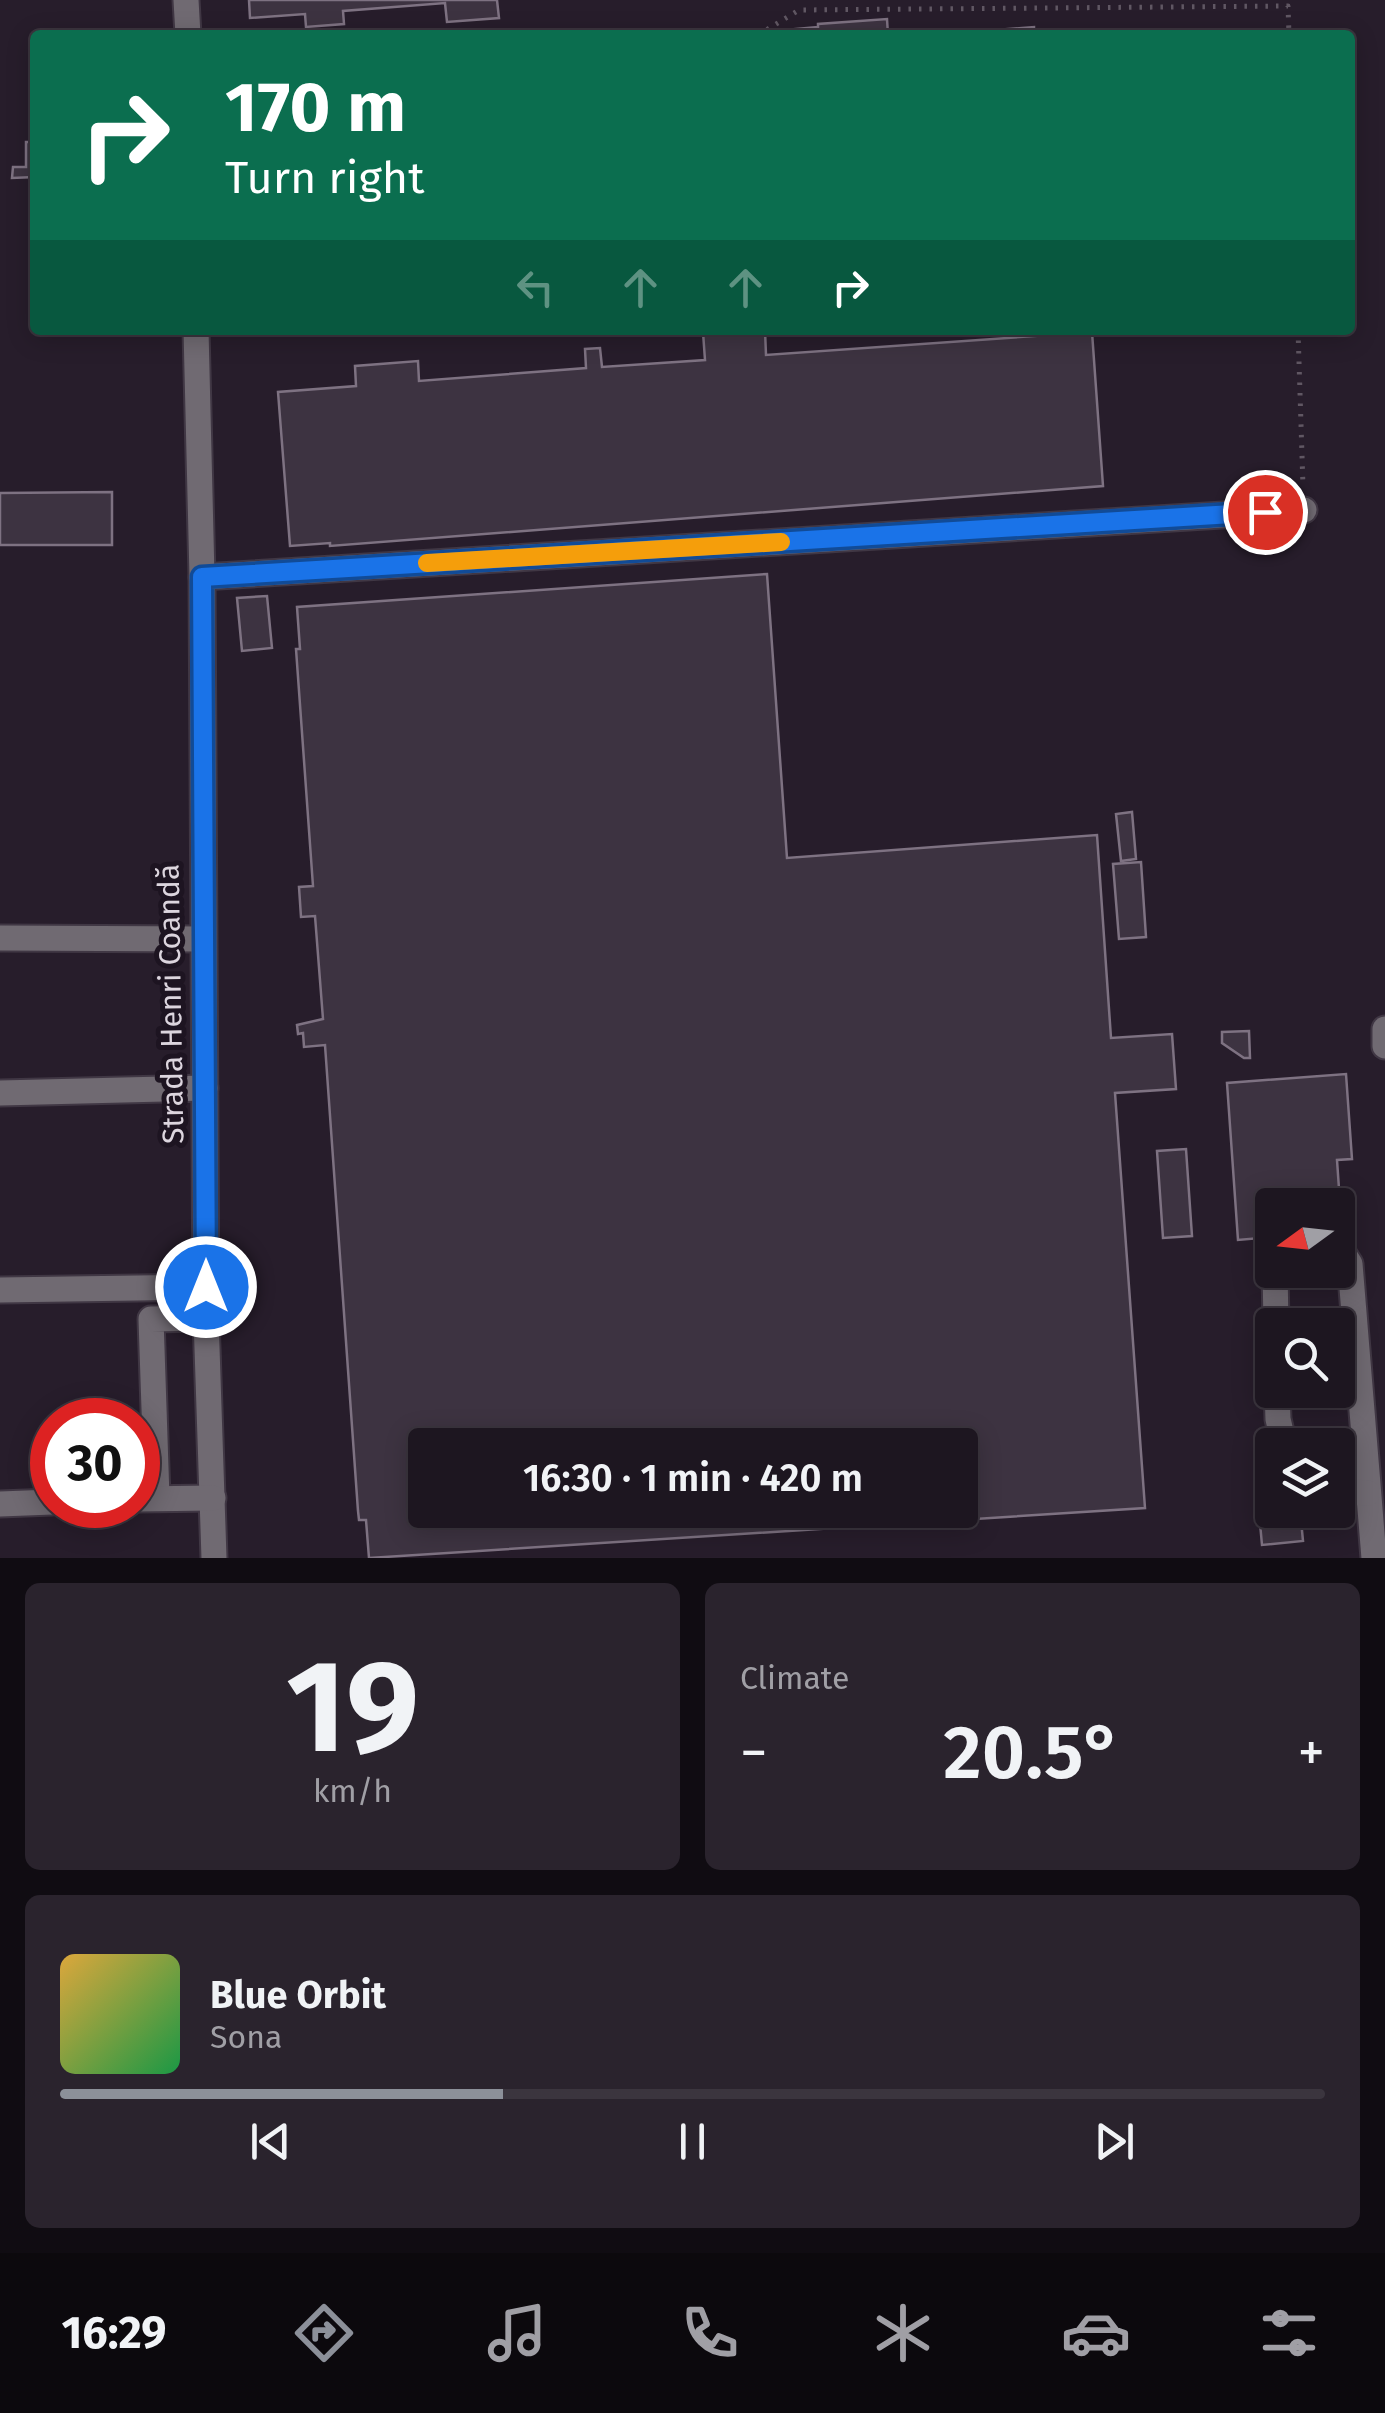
<!DOCTYPE html>
<meta charset="utf-8">
<style>
:root{--surface:#1d1620;--page:#2a232d;--text:#f1f3f6;--muted:#a09fa5;--line:#3b353e;--accent:#8c9099}
body{margin:0;font-family:"Fira Sans",sans-serif;background:var(--page);color:var(--text);height:100vh;display:flex;flex-direction:column;font-size:38px;white-space:nowrap}
*{box-sizing:border-box;margin:0}
p{font-size:32px;color:var(--muted)}
.icon{flex:none;width:55px;height:55px;fill:none;stroke:currentColor;stroke-width:2;stroke-linecap:round;stroke-linejoin:round}
.map{position:relative;height:1558px;overflow:hidden}
.side{display:flex;flex-direction:column;gap:25px;padding:25px;background:#100c12;flex:1}
.side>*{flex:none}
.banner{position:absolute;left:30px;top:30px;width:1325px;height:305px;border-radius:10px;box-shadow:0 5px 25px #0003,0 0 0 2px var(--line);background:#0b6e4f;color:#fff;overflow:hidden}
.needle{width:65px;rotate:255deg}
.controls{position:absolute;left:1255px;top:1188px;display:grid;gap:20px}
.controls a{display:grid;place-items:center;width:100px;height:100px;border-radius:10px;background:var(--surface);box-shadow:0 5px 25px #0003,0 0 0 2px var(--line);font-size:50px}
.speed{position:absolute;left:30px;top:1398px;display:flex;gap:20px;font-size:50px;font-weight:700;text-align:center}
.speed>*{display:grid;place-content:center;width:130px;height:130px;border-radius:50%;background:var(--surface);box-shadow:0 5px 25px #0003,0 0 0 2px var(--line);line-height:1}
.speed .limit{border:15px solid #d22;background:#fff;color:#111}
.pin{position:absolute;display:grid;place-items:center;width:85px;height:85px;color:#fff;margin:-42px;border:5px solid #fff;border-radius:50%;box-shadow:0 2px 10px #0007}
.me{position:absolute;width:110px;margin:-55px;rotate:0deg;stroke-linejoin:round;filter:drop-shadow(0 0 8px #0008)}
.turn{display:flex;align-items:center;gap:35px;height:210px;padding:0 30px;font-size:45px}
.turn .icon{width:130px;height:130px;stroke-width:2.5}
.turn b{display:block;font-size:70px;line-height:85px}
.lanes{display:flex;align-items:center;height:95px;padding:0 30px;background:#0003;justify-content:center;gap:50px;direction:ltr}
.lanes .off{opacity:.35}
.big{font-size:75px;font-weight:600;line-height:1.1}
.side .widget{flex:1;display:flex;flex-direction:column;justify-content:center;gap:15px;min-width:0;padding:0 35px;border-radius:15px;background:var(--page)}
.side .dial{align-items:center;gap:0}
.dial b{font-size:130px;line-height:1}
.song{display:flex;align-items:center;gap:30px}
.cover{width:120px;height:120px;border-radius:15px;background:linear-gradient(135deg,hsl(40 70% 55%),hsl(140 70% 35%))}
.played{height:10px;border-radius:5px;background:linear-gradient(90deg,var(--accent) 35%,var(--line) 35%)}
.keys{display:flex;justify-content:space-around;direction:ltr}
.heat{display:flex;justify-content:space-between;align-items:center;font-size:55px;direction:ltr}
.side .tiles{flex:1;display:grid;gap:25px;grid-template-columns:1fr 1fr}
.widget:last-child{grid-column:span 2}
.trip{position:absolute;left:408px;top:1428px;width:570px;height:100px;border-radius:10px;background:var(--surface);box-shadow:0 5px 25px #0003,0 0 0 2px var(--line);font-weight:600;line-height:100px;text-align:center}
.menu{display:flex;height:160px;justify-content:space-around;align-items:center;background:#0c090d;color:var(--muted)}
.menu .icon{width:70px;height:70px}
.menu .on{color:var(--accent)}
.menu b{font-size:45px;color:var(--text)}
.map>svg:first-child{display:block}
.building{fill:#3d3341;stroke:#7e7282;stroke-width:2.5;fill-rule:evenodd}
.lines{fill:none;stroke-linecap:round;stroke-linejoin:round}
.minor-casing{stroke:#403744;stroke-width:29}
.path{stroke:#605763;stroke-width:5;stroke-dasharray:2.5 8;stroke-linecap:butt}
.minor{stroke:#706a72;stroke-width:25}
.route-casing{stroke:#114b97;stroke-width:25}
.route{stroke:#1a73e8;stroke-width:18}
.slow{stroke:#f59e0b;stroke-width:18}
.labels{text-anchor:middle;dominant-baseline:central;stroke-width:10;stroke-linejoin:round;paint-order:stroke}
.street-label{font-size:30px;fill:#dcd5de;stroke:#1d1421}
</style>
<div class="map">
<svg width="1385" height="1558" viewBox="0 0 1385 1558">
<rect width="100%" height="100%" fill="#271d2b"/>
<!-- building -->
<g class="building">
<path d="M249 0H497L499 18 447 22 445 3 343 11 344 24 306 27 305 14 250 18Z"/>
<path d="M887 19 888 35H775V31L818 27V24Z"/>
<path d="M1034 27V35H930L1022 28Z"/>
<path d="M26 142H35V177L12 178 13 167H26Z"/>
<path d="M765 330 766 355 1092 332 1103 486 330 546V543L290 546 278 392 356 386 355 366 418 361 419 381 586 368 585 349 600 348 602 367 705 360 703 332Z"/>
<path d="M112 492V545H0V493Z"/>
<path d="M767 574 787 858 1097 835 1111 1038 1172 1034 1176 1089 1115 1093 1145 1508 369 1558 366 1520H359L358 1511 325 1045 304 1047 303 1033 298 1034 297 1025 323 1019 315 916 301 917 299 887 313 886 296 649H300L297 607ZM425 1445H960V1510H425Z"/>
<path d="M267 596 272 648 242 651 237 598Z"/>
<path d="M1132 812 1136 859 1121 861 1116 814Z"/>
<path d="M1141 862 1146 937 1119 939 1113 864Z"/>
<path d="M1249 1031 1250 1058H1244L1222 1043V1032Z"/>
<path d="M1346 1074 1352 1159 1337 1160 1342 1232H1338V1205H1272V1237L1238 1240 1227 1083Z"/>
<path d="M1186 1149 1192 1236 1163 1238 1157 1151Z"/>
<path d="M1272 1500V1510H1300L1303 1541 1262 1545 1258 1501Z"/>
</g>
<g class="lines">
<!-- minor casing -->
<g class="minor-casing">
<g id="minor">
<path d="M186 0 188 35"/>
<path d="M196 330 202 577 206 1318 214 1558"/>
<path d="M202 577 1304 510"/>
<path d="M0 938 202 939"/>
<path d="M1385 1029V1046"/>
<path d="M0 1093 205 1088"/>
<path d="M1338 1251 1343 1253 1350 1264 1374 1558"/>
<path d="M1275 1270 1276 1325"/>
<path d="M0 1290 206 1287"/>
<path d="M1277 1390 1278 1419 1284 1445"/>
<path d="M1338 1491 1368 1493"/>
<path d="M157 1498 151 1319 206 1318"/>
<path d="M138 1499 213 1498"/>
<path d="M0 1504 52 1502"/>
</g>
</g>
<!-- path -->
<g class="path">
<path d="M758 35 799 10 1288 6 1289 35"/>
<path d="M1298 330 1303 487"/>
</g>
<!-- minor -->
<use href="#minor" class="minor"/>
</g>
<g class="lines">
<!-- route casing -->
<g class="route-casing">
<path id="route" d="M206 1287 202 577 1265 512"/>
</g>
<!-- route -->
<use href="#route" class="route"/>
<!-- slow -->
<path class="slow" d="M427 563 781 542"/>
</g>
<g class="labels">
<!-- street labels -->
<g class="street-label">
<text transform="translate(171 1004) rotate(-91)">Strada Henri Coandă</text>
</g>
</g>
</svg>
<div class="controls">
<a><svg class="needle" viewBox="-14 -14 28 28"><path d="M0-13l5 13h-10z" fill="#e53935"/><path d="M0 13l5-13h-10z" fill="#a09fa5"/></svg></a>
<a><svg class="icon" aria-label="search" viewBox="0 0 24 24"><circle cx="10" cy="10" r="6"/><path d="M15 15l6 6"/></svg></a>
<a><svg class="icon" aria-label="layers" viewBox="0 0 24 24"><path d="M12 4l9 5-9 5-9-5zM3 14l9 5 9-5"/></svg></a>
</div>
<div class="speed"><div class="limit">30</div></div>
<div class="pin" style="left:1265px;top:512px;background:#d93025"><svg class="icon" aria-label="arrive" viewBox="0 0 24 24"><path d="M6 21V4h12l-3 4 3 4H6"/></svg></div>
<svg class="me" style="left:206px;top:1287px" viewBox="-20 -20 40 40"><circle r="17" fill="#1a73e8" stroke="#fff" stroke-width="3"/><path d="M0-11L8 9 0 5-8 9z" fill="#fff"/></svg>
<div class="trip">16:30 · 1 min · 420 m</div>
<div class="banner">
<div class="turn"><svg class="icon" aria-label="right" viewBox="0 0 24 24"><path d="M7 20v-9h11M14 6l5 5-5 5"/></svg><div><b>170 m</b>Turn right</div></div>
<div class="lanes"><svg class="icon off" aria-label="left" viewBox="0 0 24 24"><path d="M17 20v-9H6M10 6l-5 5 5 5"/></svg><svg class="icon off" aria-label="ahead" viewBox="0 0 24 24"><path d="M12 20V5M6 11l6-6 6 6"/></svg><svg class="icon off" aria-label="ahead" viewBox="0 0 24 24"><path d="M12 20V5M6 11l6-6 6 6"/></svg><svg class="icon" aria-label="right" viewBox="0 0 24 24"><path d="M7 20v-9h11M14 6l5 5-5 5"/></svg></div>
</div>
</div>
<section class="side">
<div class="tiles">
<div class="widget dial"><b>19</b><p>km/h</p></div>
<div class="widget"><p>Climate</p>
<div class="heat"><a>−</a><b class="big">20.5°</b><a>+</a></div>
</div>
<div class="widget">
<div class="song"><i class="cover"></i><div><b>Blue Orbit</b><p>Sona</p></div></div>
<div class="played"></div>
<div class="keys"><svg class="icon" aria-label="previous" viewBox="0 0 24 24"><path d="M18 5L8 12l10 7zM5 5v14"/></svg><svg class="icon" aria-label="pause" viewBox="0 0 24 24"><path d="M8 5v14M16 5v14"/></svg><svg class="icon" aria-label="next" viewBox="0 0 24 24"><path d="M6 5l10 7-10 7zM19 5v14"/></svg></div>
</div>
</div>
</section>
<nav class="menu">
<b>16:29</b>
<svg class="icon on" aria-label="directions" viewBox="0 0 24 24"><path d="M12 3l9 9-9 9-9-9zM9 14v-3h6M13 9l2 2-2 2"/></svg>
<svg class="icon" aria-label="music" viewBox="0 0 24 24"><path d="M9 18V5l10-2v13"/><circle cx="6" cy="18" r="3"/><circle cx="16" cy="16" r="3"/></svg>
<svg class="icon" aria-label="phone" viewBox="0 0 24 24"><path d="M5 4h4l2 5-3 2q2 4 5 5l2-3 5 2v4C11 20 4 13 5 4z"/></svg>
<svg class="icon" aria-label="climate" viewBox="0 0 24 24"><path d="M12 3v18M4 7l16 10M4 17L20 7"/></svg>
<svg class="icon" aria-label="car" viewBox="0 0 24 24"><path d="M5 17H2v-5l4-1 3-4h7l3 4 3 1v5h-3M9 17h6M6 11h13"/><circle cx="7" cy="17" r="2"/><circle cx="17" cy="17" r="2"/></svg>
<svg class="icon" aria-label="filters" viewBox="0 0 24 24"><path d="M4 7h16M4 17h16"/><circle cx="9" cy="7" r="2"/><circle cx="15" cy="17" r="2"/></svg>
</nav>
